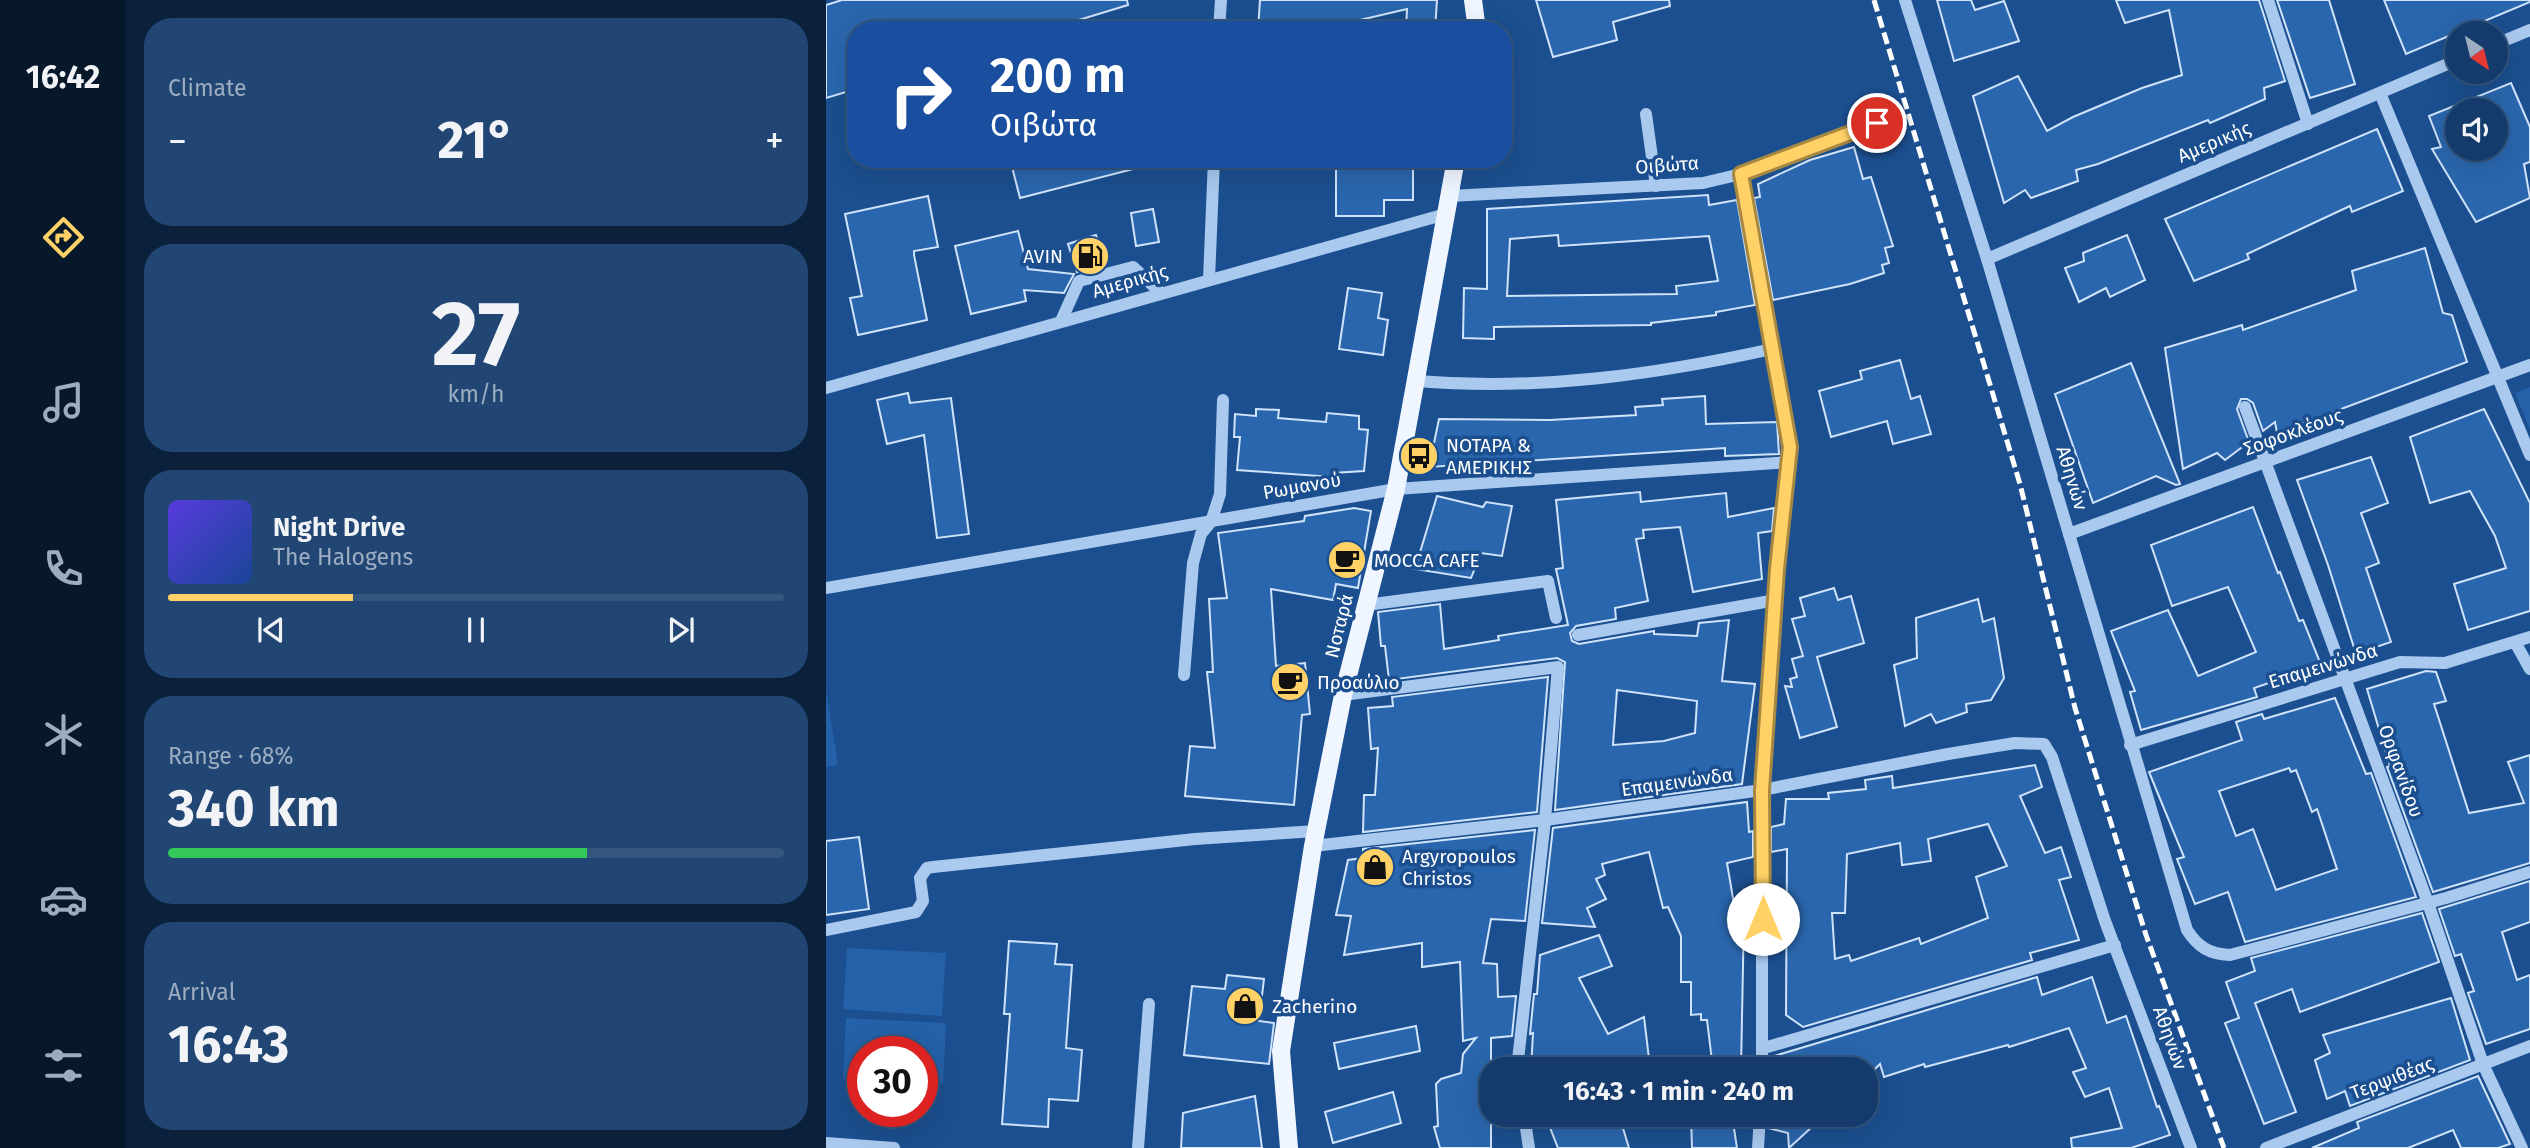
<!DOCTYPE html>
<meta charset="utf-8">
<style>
:root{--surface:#143b6b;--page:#214673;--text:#f1f3f6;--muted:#9dadc1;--line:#33557e;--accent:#ffd166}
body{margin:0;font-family:"Fira Sans",sans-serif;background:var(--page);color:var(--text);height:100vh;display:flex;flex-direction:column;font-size:26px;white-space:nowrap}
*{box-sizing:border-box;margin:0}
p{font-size:23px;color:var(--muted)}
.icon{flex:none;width:38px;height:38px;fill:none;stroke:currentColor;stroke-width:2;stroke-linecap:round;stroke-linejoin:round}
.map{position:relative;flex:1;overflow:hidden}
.side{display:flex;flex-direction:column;gap:18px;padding:18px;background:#0b203b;width:700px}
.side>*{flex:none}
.top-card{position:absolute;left:21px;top:21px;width:665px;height:147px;border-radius:28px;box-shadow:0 7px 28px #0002,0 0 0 2px var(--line);background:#1a4fa0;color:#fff;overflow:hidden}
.needle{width:46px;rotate:145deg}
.tools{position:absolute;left:1619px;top:21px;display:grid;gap:14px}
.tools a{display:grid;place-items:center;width:63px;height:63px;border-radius:50%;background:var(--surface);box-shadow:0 7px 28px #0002,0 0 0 2px var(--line);font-size:35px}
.speed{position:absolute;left:21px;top:1036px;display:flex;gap:14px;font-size:35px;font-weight:700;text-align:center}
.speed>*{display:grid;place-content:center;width:91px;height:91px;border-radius:50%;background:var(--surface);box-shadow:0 7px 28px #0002,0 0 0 2px var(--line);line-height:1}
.speed .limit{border:10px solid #d22;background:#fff;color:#111}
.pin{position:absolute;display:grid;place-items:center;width:60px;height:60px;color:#fff;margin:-30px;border:4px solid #fff;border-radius:50%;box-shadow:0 2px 7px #0007}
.me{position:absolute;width:77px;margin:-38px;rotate:0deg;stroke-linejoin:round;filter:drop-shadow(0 0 5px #0008)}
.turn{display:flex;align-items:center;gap:24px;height:147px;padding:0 28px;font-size:32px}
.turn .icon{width:91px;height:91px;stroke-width:2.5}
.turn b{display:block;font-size:49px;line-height:60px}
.big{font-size:52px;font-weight:700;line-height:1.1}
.side .tile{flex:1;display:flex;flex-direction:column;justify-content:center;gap:10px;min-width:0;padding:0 24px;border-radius:28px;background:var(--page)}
.side .dial{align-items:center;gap:0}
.dial b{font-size:91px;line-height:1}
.song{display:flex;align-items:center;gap:21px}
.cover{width:84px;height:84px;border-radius:10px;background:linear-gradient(135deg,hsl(250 70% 55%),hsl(220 70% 35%))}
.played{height:7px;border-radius:4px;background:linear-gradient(90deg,var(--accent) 30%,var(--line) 30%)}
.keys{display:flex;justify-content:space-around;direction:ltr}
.heat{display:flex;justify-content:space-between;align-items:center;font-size:38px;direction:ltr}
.charge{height:10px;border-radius:5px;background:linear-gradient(90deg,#34c759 68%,var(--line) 0)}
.trip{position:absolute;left:653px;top:1057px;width:399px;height:70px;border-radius:28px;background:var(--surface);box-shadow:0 7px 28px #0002,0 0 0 2px var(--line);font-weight:700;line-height:70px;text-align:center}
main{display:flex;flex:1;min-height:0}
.dock{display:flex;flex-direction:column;width:126px;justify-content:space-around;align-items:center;background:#08182b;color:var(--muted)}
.dock .icon{width:49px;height:49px}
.dock .on{color:var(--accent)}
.dock b{font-size:32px;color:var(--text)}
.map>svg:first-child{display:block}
.green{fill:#2461a8}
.building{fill:#2a66ad;stroke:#cfe3fa;stroke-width:2;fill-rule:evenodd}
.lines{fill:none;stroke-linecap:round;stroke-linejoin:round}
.minor{stroke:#a9c9ee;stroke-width:12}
.major{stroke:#f0f6ff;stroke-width:18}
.rail{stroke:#fff;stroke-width:5;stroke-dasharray:12 5;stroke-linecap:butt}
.route-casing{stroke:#a68842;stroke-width:18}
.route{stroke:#ffd166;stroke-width:12}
.labels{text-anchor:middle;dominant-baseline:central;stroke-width:7;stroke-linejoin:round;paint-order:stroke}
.street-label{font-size:19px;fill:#fff;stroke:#1b4f8f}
.poi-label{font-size:19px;fill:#fff;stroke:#1b4f8f;text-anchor:start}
</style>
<main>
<nav class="dock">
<b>16:42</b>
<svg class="icon on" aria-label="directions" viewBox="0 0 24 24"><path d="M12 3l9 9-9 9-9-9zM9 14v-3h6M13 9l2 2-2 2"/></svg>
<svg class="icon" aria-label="music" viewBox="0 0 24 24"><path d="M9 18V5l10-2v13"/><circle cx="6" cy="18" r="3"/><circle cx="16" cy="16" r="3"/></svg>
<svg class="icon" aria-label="phone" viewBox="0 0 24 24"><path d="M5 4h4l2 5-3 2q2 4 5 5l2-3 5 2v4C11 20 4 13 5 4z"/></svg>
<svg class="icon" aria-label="climate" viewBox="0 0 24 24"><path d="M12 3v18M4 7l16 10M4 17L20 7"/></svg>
<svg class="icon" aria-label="car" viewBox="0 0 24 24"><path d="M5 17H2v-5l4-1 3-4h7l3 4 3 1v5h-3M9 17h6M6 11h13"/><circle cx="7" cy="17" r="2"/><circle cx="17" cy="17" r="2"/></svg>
<svg class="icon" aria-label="filters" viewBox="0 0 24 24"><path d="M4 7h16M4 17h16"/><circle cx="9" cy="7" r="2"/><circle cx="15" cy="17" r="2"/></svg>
</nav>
<section class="side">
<div class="tile"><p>Climate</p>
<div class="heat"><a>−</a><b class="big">21°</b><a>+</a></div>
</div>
<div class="tile dial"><b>27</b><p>km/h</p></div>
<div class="tile">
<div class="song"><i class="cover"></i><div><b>Night Drive</b><p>The Halogens</p></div></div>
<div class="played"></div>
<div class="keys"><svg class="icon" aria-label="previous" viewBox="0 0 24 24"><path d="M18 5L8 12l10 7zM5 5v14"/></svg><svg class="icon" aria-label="pause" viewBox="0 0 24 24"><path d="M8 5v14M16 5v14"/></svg><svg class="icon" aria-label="next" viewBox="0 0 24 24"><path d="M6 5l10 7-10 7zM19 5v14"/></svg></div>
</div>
<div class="tile"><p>Range · 68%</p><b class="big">340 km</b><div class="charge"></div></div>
<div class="tile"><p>Arrival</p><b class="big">16:43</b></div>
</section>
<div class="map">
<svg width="1704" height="1148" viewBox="0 0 1704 1148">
<rect width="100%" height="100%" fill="#1b4f8f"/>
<!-- green -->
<g class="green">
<path d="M1704 387V430L1689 393Z"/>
<path d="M0 689 12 765 0 767Z"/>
<path d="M21 948 120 953 116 1016 17 1009Z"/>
<path d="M20 1018 120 1023 117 1084 96 1083V1052H37V1080L17 1079Z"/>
</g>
<!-- building -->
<g class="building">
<path d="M16 0H301L302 5 220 30H30V89L0 98V5Z"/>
<path d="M434 0H611L609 30H580L581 9 508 26V30H432Z"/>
<path d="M710 0H843L844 6 787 22 791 40 727 57Z"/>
<path d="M1111 0H1145L1149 10 1178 1 1193 41 1128 61Z"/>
<path d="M1290 0H1433L1459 81 1438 88 1439 99 1384 123 1382 120 1272 164 1250 170 1252 181 1205 198 1199 190 1178 203 1147 96 1192 76 1221 131 1247 117 1316 88 1356 75 1343 10 1299 23Z"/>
<path d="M1451 0H1503L1529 84 1484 98Z"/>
<path d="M1558 0H1704V2L1580 54Z"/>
<path d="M1685 83 1704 127V162L1698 164 1704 198 1650 222 1606 149 1615 147 1603 116ZM1631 110H1670V149H1631Z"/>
<path d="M1551 129 1577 191 1526 212 1524 206 1421 254 1423 259 1368 281 1339 219Z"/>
<path d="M1028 147 1037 179 1045 177 1067 246 1059 248 1063 263 1056 265 1058 273 1024 284 947 300 928 198 934 197 932 184 984 160Z"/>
<path d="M184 159H318L319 166 194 198Z"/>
<path d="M510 159H587V200H558V216H510Z"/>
<path d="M882 195 883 205 911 200 929 305 890 312V315L825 323V325L668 327V339L637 338 638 288 661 289V209ZM732 235 733 246 883 236 892 281 850 286 851 294 681 296 684 239Z"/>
<path d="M102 196 112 247 88 251V255L101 320 32 335 24 298 36 296 19 214Z"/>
<path d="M327 209 333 242 310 246 305 213Z"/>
<path d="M192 231 202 269 248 274 238 293 198 290 200 301 145 314 129 246Z"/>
<path d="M270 235 280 265 251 272 242 244Z"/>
<path d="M1301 235 1319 280 1284 297 1280 288 1253 302 1239 268 1258 261 1257 253Z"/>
<path d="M1599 248 1617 313 1626 315 1641 362 1451 433 1449 422 1437 431 1427 403 1421 399H1415L1411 409 1423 442 1399 460 1391 453 1357 469 1339 348 1416 325 1417 330 1530 290 1526 271Z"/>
<path d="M522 288 556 293 552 318 562 320 557 355 513 349Z"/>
<path d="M1074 360 1085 399 1094 396 1105 434 1067 444 1061 421 1005 437 993 391 1036 379 1034 371Z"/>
<path d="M1305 363 1354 484 1350 485 1330 476 1267 503 1229 394Z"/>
<path d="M82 393 84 403 125 398 143 534 111 538 98 435 61 444 51 400Z"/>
<path d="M879 396 880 424 951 422 953 454 899 456V448L603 467 613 419 724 420 810 415 809 407 837 405 836 399Z"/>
<path d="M430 409 453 410 452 418 500 422 501 413 533 416V429L542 430 538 471 507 473V477L411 470 414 437H408L409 414 430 416Z"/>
<path d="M1658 409 1704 503V611L1642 630 1628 584 1680 568 1669 536 1644 491 1604 503 1584 437Z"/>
<path d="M1545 457 1562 503 1535 513 1553 563 1540 568 1565 642 1530 654 1502 565 1471 480Z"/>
<path d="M814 492 815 502 900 493 902 517 948 508 946 531 932 533 936 579 867 592 854 527 817 530 818 538 810 539 822 601 789 608 790 619 750 626 744 633 746 641 753 644 828 631V634L871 636 873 623 903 620 896 681 929 684 916 784 729 810 739 662 731 658 563 680 559 646H555L552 612 614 604 618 649 673 640 672 636 742 625 730 569 737 568 730 500ZM791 690 871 701 869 733 838 741 787 745Z"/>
<path d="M611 496 657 507 660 502 686 506 676 556 655 553 645 578 589 569Z"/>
<path d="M1427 507 1452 573 1454 572 1473 621 1477 620 1495 665 1428 688 1431 697 1315 730 1304 692 1309 691 1285 631 1342 610 1372 676 1430 652 1402 587 1346 606 1325 545Z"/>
<path d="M528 508 545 511 532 588 510 584 507 600 445 589 450 666 479 663 484 714 476 715 468 805 359 796 364 746 389 748 381 672H387L383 599 401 598 392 533 478 521 479 516Z"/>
<path d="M1008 588 1012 600 1025 596 1038 643 991 657 1011 727 974 738 959 686 966 687 964 679 971 677 966 659 977 656 966 619 979 616 974 598Z"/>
<path d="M1152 599 1157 622 1168 618 1178 678 1165 700 1140 704 1141 712 1110 723 1105 714 1079 726 1068 665 1091 658 1090 618Z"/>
<path d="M1600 671 1610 672 1620 701 1608 704 1643 813 1698 803 1682 762 1704 755V863L1607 892 1561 767 1564 766 1541 689Z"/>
<path d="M722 677 711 812 537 832 538 795H549L552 748 545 749 542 708 567 706 566 697Z"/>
<path d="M1509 698 1540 774 1545 773 1590 897 1419 942 1402 892 1369 904 1351 859 1358 857 1323 772 1416 740 1410 722 1436 714 1438 719ZM1463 768 1465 772 1470 770 1486 812 1491 809 1511 869 1450 890 1427 829 1410 836 1393 791Z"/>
<path d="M1209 765 1216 787 1194 796 1219 853 1235 847 1245 877 1233 880 1253 940 1204 953 1206 960 977 1027 960 1015 961 849 945 852V827L958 824 960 799H1003L1002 793 1040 789 1039 780 1066 776 1067 788ZM1162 824 1181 866 1150 877 1162 918 1095 944 1093 938 1025 961 1023 955 1009 959 1006 913H1019L1021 854 1074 843 1076 865 1105 861 1102 839Z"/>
<path d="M921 802 923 832 927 831V857L901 863 910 916 918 914 915 1069H887L881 1020H875V1014L865 1015V982H855V936L842 907 837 908 823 852 776 864 779 875 770 879 780 899 761 908 769 927 716 923 727 828Z"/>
<path d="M709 830 699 921 665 919 657 963 671 964 672 997 690 996 686 1036 665 1038V1148H614L608 1127 612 1126 610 1084 615 1079 635 1073 637 1054 650 1038 637 1041 634 962 596 967V943L518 955 525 916 510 915 522 860 537 858V849Z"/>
<path d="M33 837 43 909 0 915V841Z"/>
<path d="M1704 881V922L1676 932 1691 980 1704 975V1029L1660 1044 1642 993 1648 991 1635 954 1629 956 1613 909Z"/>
<path d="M1596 913 1613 962 1474 1012 1466 989 1429 1003 1470 1112 1438 1124 1399 1023 1413 1018 1400 982 1429 971 1425 958Z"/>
<path d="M773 935 786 966 753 978 782 1034 818 1017 824 1067 705 1069 707 1033 704 1034 708 994H711L714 955Z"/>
<path d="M183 941 231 944 229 964 246 965 240 1048 256 1050 252 1101 223 1099 222 1127 176 1124 184 1014H178Z"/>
<path d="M401 975 438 979 433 1021 448 1023 443 1064 358 1055 366 986 399 989Z"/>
<path d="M1211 977 1216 995 1266 977 1281 1023 1300 1016 1331 1107 1333 1106 1344 1135 1305 1148H1246L1245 1138 1296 1128 1283 1088 1259 1097 1247 1072 1260 1068 1243 1028 1183 1047 1182 1045 1099 1067 1098 1064 1058 1077 1054 1064 1049 1069H1021L1018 1061 1001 1069H945V1057Z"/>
<path d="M1625 998 1644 1060 1524 1106 1519 1091 1501 1099 1489 1060 1504 1053 1497 1035Z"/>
<path d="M590 1026 594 1051 513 1069 508 1043Z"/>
<path d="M1652 1076 1684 1144 1672 1148H1635L1627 1130 1582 1148H1486L1533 1128 1531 1122Z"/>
<path d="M567 1092 575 1123 507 1143 499 1112Z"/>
<path d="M429 1096 436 1148H355L357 1113Z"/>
<path d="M719 1115H793L803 1148H732Z"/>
<path d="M865 1115H906L911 1148H866Z"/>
<path d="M943 1115H999L963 1148 962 1133 942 1128Z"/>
</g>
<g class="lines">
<!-- minor -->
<g class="minor">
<path d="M1079 0 1161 259 1361 930C1372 947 1383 954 1404 955L1620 898 1704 872"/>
<path d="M1442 0 1482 124"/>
<path d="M393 30 395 0"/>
<path d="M1670 44 1704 30"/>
<path d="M677 67H679"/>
<path d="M1554 93 1704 455"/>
<path d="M820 114 830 186"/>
<path d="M915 174 964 447 951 569 936 790V1069"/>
<path d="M623 196 877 183 915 174 1051 123"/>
<path d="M1161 259 1631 60"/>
<path d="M383 279 388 159"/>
<path d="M235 321 253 281 307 267 334 292"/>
<path d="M591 381C712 391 828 375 946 349"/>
<path d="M0 388 620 214"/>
<path d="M1419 407 1602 903 1657 1064 1696 1148"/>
<path d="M1243 534 1704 365"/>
<path d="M0 588 570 489 964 462"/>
<path d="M540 605 722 581 730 618"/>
<path d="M752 635 950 600"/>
<path d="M1689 642 1704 669"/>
<path d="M358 675 367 563 375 534 385 522 394 494 397 400"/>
<path d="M517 695 732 667 719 820 691 1069"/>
<path d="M1304 745 1574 662 1619 663 1704 637"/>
<path d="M487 846 719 820 936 790 1122 754 1189 743 1218 744 1226 757 1279 921 1365 1148"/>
<path d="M0 930 90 912 97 901 94 878 101 868 107 867 369 839 490 831"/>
<path d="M938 1048 1289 945"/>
<path d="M698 1115 703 1148"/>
<path d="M0 1143 68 1148"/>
<path d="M312 1148 323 1004"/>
<path d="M932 1148 934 1115"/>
<path d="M1440 1148 1704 1046"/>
</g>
<!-- major -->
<g class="major">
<path d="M647 0 651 30"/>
<path d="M463 1148 455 1051 487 846 517 695 570 489 630 159"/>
</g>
<!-- rail -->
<path class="rail" d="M1048 0 1194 484 1249 708 1320 935 1398 1148"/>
</g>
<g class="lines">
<!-- route casing -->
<g class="route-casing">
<path id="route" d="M937 919 936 790 951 569 964 447 915 174 1051 123"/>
</g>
<!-- route -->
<use href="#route" class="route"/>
</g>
<!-- icons -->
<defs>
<g id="fuel-disc" transform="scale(2.0125)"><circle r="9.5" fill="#ffd166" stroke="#1b4f8f"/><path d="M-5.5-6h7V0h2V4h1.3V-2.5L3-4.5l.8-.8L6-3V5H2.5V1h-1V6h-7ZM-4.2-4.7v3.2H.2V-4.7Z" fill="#111"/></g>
<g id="bus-disc" transform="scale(2.0125)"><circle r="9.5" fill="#ffd166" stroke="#1b4f8f"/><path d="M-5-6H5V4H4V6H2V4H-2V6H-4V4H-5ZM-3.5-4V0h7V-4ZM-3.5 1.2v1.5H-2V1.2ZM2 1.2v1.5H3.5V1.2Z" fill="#111"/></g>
<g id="cafe-disc" transform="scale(2.0125)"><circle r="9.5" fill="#ffd166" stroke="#1b4f8f"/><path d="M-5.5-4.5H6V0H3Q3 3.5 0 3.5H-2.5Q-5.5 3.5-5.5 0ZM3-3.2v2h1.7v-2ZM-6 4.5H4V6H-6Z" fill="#111"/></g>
<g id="shop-disc" transform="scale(2.0125)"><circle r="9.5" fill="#ffd166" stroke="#1b4f8f"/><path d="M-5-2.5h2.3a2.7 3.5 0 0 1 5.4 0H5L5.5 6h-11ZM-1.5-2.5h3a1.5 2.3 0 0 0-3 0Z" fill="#111"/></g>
</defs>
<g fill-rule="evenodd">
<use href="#fuel-disc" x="264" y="256"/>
<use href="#bus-disc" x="593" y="456"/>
<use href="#cafe-disc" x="521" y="560"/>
<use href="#cafe-disc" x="464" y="682"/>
<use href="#shop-disc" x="549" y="867"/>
<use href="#shop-disc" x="419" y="1006"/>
</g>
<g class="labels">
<!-- street labels -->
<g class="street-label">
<text transform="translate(1388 142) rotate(-23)">Αμερικής</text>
<text transform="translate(841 165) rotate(-4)">Οιβώτα</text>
<text transform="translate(304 281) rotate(-16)">Αμερικής</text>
<text transform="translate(1467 432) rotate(-20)">Σοφοκλέους</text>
<text transform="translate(1246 478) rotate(73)">Αθηνών</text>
<text transform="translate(476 486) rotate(-10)">Ρωμανού</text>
<text transform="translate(513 626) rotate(-76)">Νοταρά</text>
<text transform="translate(1497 666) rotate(-17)">Επαμεινώνδα</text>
<text transform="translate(1575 771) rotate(70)">Ορφανίδου</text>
<text transform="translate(851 782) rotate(-8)">Επαμεινώνδα</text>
<text transform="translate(1344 1038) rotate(70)">Αθηνών</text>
<text transform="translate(1566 1078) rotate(-21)">Τερψιθέας</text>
</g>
<!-- poi labels -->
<g class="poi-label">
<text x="237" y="256" text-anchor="end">AVIN</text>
<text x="620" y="445">ΝΟΤΑΡΑ &amp;<tspan x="620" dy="22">ΑΜΕΡΙΚΗΣ</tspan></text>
<text x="548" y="560">MOCCA CAFE</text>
<text x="491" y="682">Προαύλιο</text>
<text x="576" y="856">Argyropoulos<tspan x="576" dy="22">Christos</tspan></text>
<text x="446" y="1006">Zacherino</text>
</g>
</g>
</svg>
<div class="tools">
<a><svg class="needle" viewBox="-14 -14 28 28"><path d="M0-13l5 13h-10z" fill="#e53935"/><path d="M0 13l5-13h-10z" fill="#9dadc1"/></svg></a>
<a><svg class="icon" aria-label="sound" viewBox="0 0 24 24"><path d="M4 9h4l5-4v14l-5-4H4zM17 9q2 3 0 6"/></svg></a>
</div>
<div class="speed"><div class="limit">30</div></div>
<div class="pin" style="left:1051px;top:123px;background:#d93025"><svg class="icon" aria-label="arrive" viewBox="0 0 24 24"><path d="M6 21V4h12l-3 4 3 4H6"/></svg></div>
<svg class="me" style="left:937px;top:919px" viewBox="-20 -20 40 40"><circle r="19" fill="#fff"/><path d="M0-13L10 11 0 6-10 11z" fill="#ffd166"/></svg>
<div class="trip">16:43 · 1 min · 240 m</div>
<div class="top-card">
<div class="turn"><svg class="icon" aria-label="right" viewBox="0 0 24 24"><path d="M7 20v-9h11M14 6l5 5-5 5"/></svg><div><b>200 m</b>Οιβώτα</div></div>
</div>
</div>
</main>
